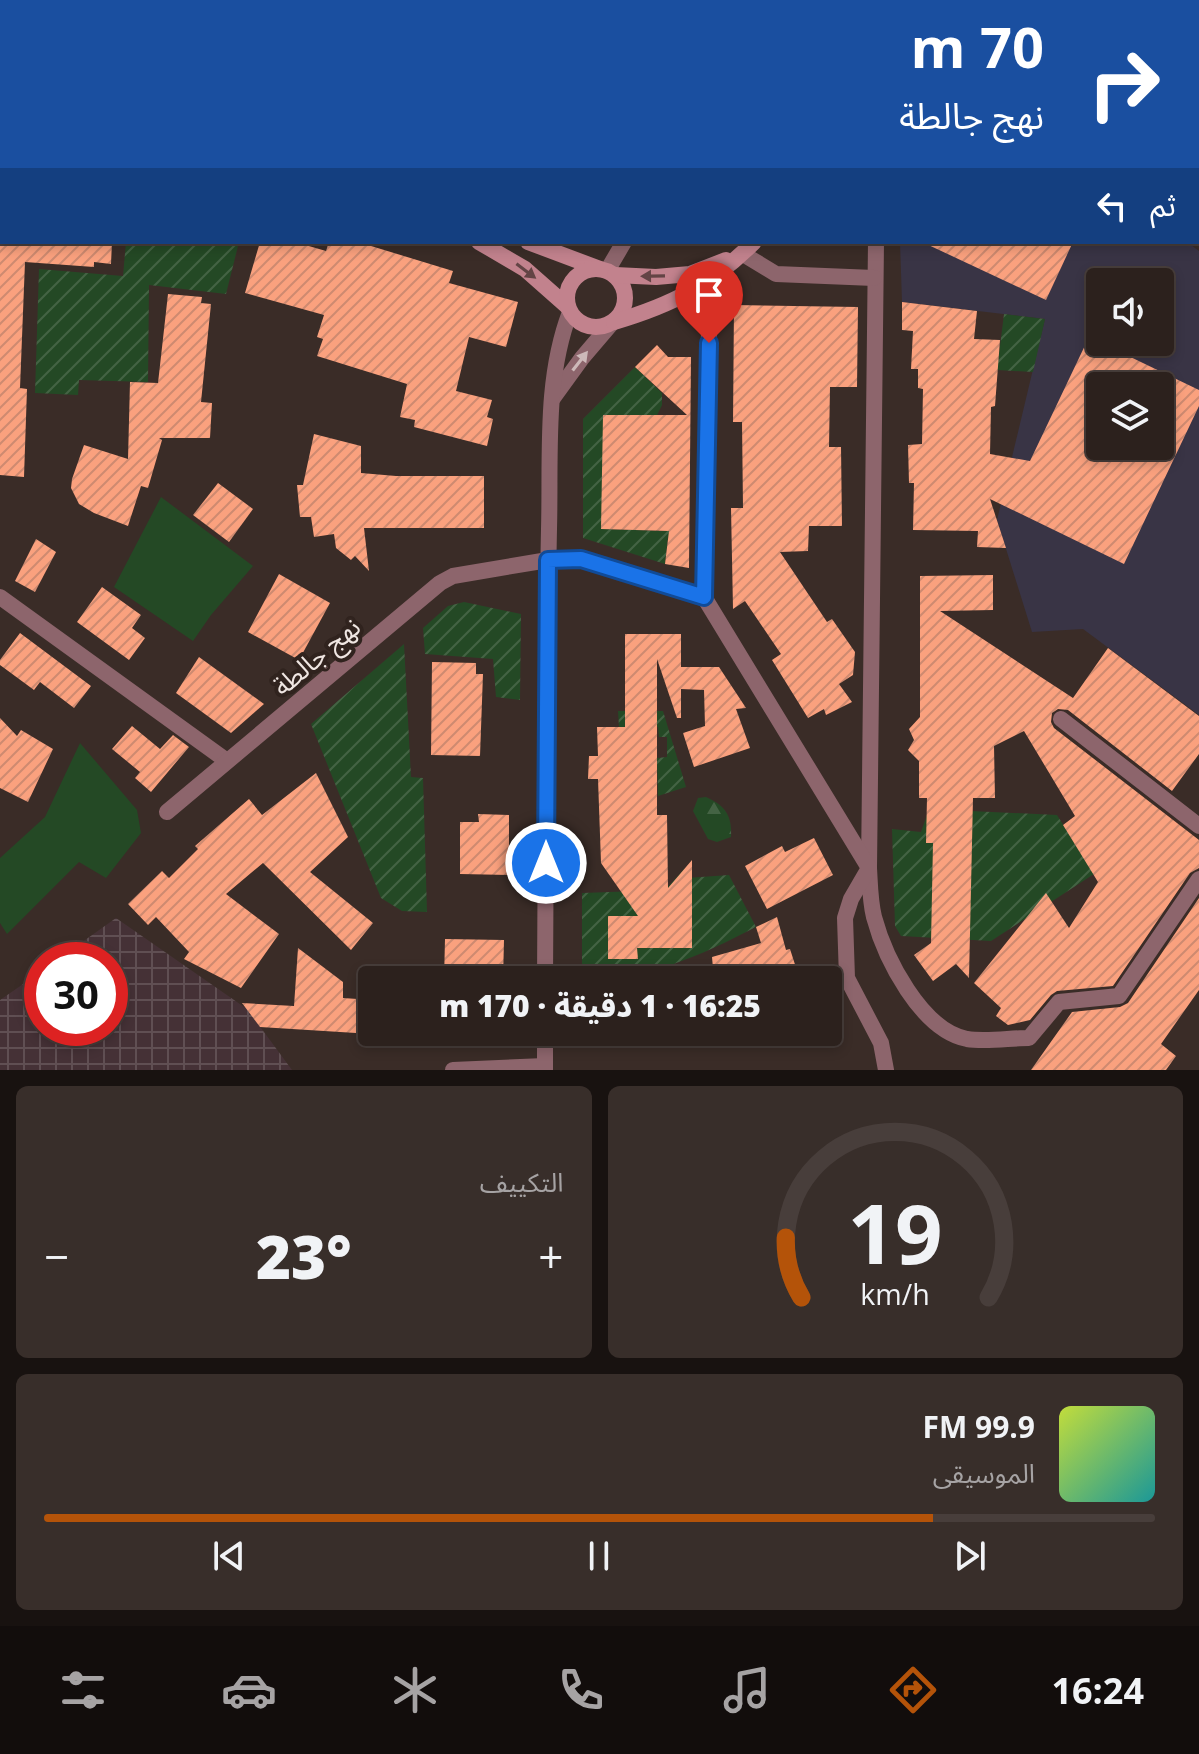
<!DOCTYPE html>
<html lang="ar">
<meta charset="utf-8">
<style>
:root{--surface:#2c211d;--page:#382e2a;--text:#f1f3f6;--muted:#a6a3a4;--line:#483e3b;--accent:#b45309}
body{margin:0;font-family:"Open Sans","Noto Sans Arabic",sans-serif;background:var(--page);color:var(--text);direction:rtl;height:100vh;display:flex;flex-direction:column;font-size:30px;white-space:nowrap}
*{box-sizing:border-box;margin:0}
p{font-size:26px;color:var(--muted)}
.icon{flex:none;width:44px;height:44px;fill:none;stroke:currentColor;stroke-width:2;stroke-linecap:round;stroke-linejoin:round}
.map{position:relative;height:1070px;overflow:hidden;direction:ltr}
.drawer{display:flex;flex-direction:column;gap:16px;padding:16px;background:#181210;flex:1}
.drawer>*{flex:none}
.banner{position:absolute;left:0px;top:0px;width:1200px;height:244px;box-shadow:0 4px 12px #0003,0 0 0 2px var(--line);direction:rtl;background:#1a4fa0;color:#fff;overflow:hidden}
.controls{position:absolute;left:1086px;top:268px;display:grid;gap:16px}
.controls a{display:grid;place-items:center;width:88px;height:88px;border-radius:8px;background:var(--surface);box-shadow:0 4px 12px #0003,0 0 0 2px var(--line);font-size:40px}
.speed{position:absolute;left:24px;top:942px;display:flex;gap:16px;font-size:40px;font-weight:700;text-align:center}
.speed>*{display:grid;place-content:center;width:104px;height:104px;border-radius:50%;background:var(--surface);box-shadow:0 4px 12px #0003,0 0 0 2px var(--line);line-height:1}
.speed .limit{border:12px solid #d22;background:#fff;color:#111}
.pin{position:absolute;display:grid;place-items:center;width:68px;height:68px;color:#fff;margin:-82px -34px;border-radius:50% 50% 50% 0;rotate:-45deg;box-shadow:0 0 8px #0007}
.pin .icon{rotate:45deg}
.me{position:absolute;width:88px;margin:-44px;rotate:0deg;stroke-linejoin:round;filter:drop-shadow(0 0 6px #0008)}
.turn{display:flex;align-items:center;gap:28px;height:168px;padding:0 24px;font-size:36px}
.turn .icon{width:104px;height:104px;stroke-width:2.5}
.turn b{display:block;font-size:56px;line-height:68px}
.then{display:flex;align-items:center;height:76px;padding:0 24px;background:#0003;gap:16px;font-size:30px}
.big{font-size:60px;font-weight:800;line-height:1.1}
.drawer .card{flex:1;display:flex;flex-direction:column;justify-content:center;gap:12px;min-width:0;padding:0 28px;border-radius:12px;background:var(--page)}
.drawer .dial{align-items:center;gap:0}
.dial svg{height:208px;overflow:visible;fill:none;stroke:var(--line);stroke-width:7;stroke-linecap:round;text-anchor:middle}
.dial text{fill:var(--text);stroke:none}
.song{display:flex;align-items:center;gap:24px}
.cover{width:96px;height:96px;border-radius:12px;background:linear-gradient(135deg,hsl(70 70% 55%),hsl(180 70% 35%))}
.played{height:8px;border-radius:4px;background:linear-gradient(90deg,var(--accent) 80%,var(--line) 80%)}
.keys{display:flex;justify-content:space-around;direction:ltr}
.heat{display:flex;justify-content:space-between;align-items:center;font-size:44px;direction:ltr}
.drawer .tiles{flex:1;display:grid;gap:16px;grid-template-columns:1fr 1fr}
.card:last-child{grid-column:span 2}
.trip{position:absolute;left:358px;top:966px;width:484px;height:80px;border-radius:8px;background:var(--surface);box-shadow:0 4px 12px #0003,0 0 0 2px var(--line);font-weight:800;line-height:80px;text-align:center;direction:rtl}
.tab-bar{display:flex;height:128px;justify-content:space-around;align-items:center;background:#120d0c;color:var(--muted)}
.tab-bar .icon{width:56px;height:56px}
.tab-bar .active{color:var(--accent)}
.tab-bar b{font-size:36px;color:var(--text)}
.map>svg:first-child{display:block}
.industrial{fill:url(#industrial-grid)}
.education{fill:#393445;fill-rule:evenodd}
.grass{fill:#244925}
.forest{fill:url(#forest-firs)}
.garden{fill:url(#garden-furrows)}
.building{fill:url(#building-hatch);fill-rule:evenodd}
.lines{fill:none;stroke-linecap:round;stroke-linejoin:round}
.minor{stroke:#8d656c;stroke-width:16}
.secondary{stroke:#c2828d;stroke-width:16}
.oneway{fill:#634445}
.oneway2{fill:#cdb9b9}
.route-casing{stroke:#114b97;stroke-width:20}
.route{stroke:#1a73e8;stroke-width:14}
.labels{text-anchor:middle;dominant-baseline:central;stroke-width:8;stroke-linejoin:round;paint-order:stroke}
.street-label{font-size:26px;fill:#efe6e2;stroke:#30231e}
</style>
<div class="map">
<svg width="1199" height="1070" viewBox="0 0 1199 1070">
<defs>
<pattern id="industrial-grid" width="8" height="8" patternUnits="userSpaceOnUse" patternTransform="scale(2)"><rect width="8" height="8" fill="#453136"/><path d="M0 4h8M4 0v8" fill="none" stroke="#604f53"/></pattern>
<pattern id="forest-firs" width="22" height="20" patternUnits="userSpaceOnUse" patternTransform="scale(2)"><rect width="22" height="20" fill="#244925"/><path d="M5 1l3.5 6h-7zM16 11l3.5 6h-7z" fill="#446344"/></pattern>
<pattern id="garden-furrows" width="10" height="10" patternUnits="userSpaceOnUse" patternTransform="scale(2)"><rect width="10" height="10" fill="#244925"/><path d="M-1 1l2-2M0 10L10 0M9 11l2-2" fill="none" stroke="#446344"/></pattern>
<pattern id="building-hatch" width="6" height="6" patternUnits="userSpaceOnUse" patternTransform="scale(2)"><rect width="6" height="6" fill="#faa17e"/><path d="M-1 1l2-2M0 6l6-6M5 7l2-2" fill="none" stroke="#ce8a70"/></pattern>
</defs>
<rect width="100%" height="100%" fill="#3a2c27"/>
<!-- industrial -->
<path class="industrial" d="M116 918 247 1009 292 1070H0V1000L42 971V1028H110V960H57Z"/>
<!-- education -->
<path class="education" d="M900 242H1187L1199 251V715L1083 629 1032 632 997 520 1045 319 902 302ZM1100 282H1160V342H1100ZM1100 386H1160V446H1100Z"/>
<!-- grass -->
<g class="grass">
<path d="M161 497 253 566 211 615 193 641 114 587Z"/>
<path d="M80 743 137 810 141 833 106 878 79 862 7 934 0 923V858L45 817Z"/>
</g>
<!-- forest -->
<path class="forest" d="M706 797C726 806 732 816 731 837L717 842 708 839 693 811 698 798Z"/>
<!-- garden -->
<g class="garden">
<path d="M126 242H239L226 294 149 285 148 382 79 380 78 395 35 393 39 269 123 276Z"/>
<path d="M1004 314 1045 319 1033 372 997 370Z"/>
<path d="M635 367 662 393V405L602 529 666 531 667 500 689 538 668 537 665 564 583 538V419Z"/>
<path d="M464 602 521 614 520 700 496 697 493 659 425 654 423 628 448 606Z"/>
<path d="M404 644 411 777 423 778 427 912 402 911 381 898 311 724Z"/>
<path d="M618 711H663L686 787 658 796 657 758 667 757V737H659L658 727H619Z"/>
<path d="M929 809 1057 815 1094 874 991 941 901 936 895 926 892 829 921 832Z"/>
<path d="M685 868 687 878 729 875 756 927C700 956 647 980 582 980V893L665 890Z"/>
</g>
<!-- building -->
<g class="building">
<path d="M0 242H112L111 264 94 262V267L25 262 20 388 27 389 24 477 0 475Z"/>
<path d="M260 242H295L326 251 329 242H358L453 271 449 283 518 302 506 347 469 337 456 391 492 400 487 417 493 419 487 446 414 427 415 420 400 417 407 384 317 356 323 339 317 337 324 315 245 293Z"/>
<path d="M922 242H1073L1046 300Z"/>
<path d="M168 294 202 297 201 303 211 304 201 402 212 403 210 438H159L162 440 148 488 141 486 128 526 94 513 79 504 71 488 72 479 84 445 128 459 130 382 158 383Z"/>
<path d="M902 302 977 311 974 339 1000 340 995 406 991 407 990 454 1030 461 1089 337 1199 390V406L1124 564 990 499 1006 548 977 547 978 531 913 530 914 483H909L908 445 922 444 923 389 918 388V369H911L913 331 902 330ZM1100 386H1160V446H1100Z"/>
<path d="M734 305 858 307 857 387H830L829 447H841L842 526H809L808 551 780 552 827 622 832 619 855 652 853 675 839 684 852 702 826 715 824 709 808 718 772 660 781 654 745 601 733 609 731 508H743L742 422H733Z"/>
<path d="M657 345 668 357H691L689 568 665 564 669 531 601 529 603 415H687L635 367Z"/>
<path d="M314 434 361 446V473L396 476H484V528H364L369 571 355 556 351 560 336 548 334 534 314 537 311 517H300L297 485H303Z"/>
<path d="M218 483 253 509 229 542 193 515Z"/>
<path d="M36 539 56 552 35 592 15 581Z"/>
<path d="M279 574 330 603 299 660 248 632Z"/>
<path d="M993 575V610L940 611 1073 698 1108 648 1199 716V754L1172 791 1068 710 1058 709 1052 713 1051 722 1054 728 1199 840V868L1190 873 1113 986 1057 991 1051 995 1030 1020 1008 1025 996 1016 1001 1008 974 983 1046 893 1069 928 1098 882 1063 825 1075 816 1024 731 994 746 995 798H973L969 978 956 964 933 981 914 955 931 943 933 843H926L927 798H919V761L908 750 914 740 909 729 920 717V576Z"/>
<path d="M102 587 141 615 132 628 145 638 129 660 77 622Z"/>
<path d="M20 633 91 686 74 708 40 682 34 690 0 665V660Z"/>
<path d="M625 634H681V667H719L746 708 736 709 750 748 694 767 683 733 705 726 704 690 681 689V718H677L657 659V815H667L668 888 692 860V948H637L638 959H608V916H638L601 863 598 779H588L589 756H598L597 727H625Z"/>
<path d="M199 657 264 704 231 733 176 693Z"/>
<path d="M432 662 476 663V674H483L480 756 431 755Z"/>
<path d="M0 718 17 736 21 730 53 749 28 802 0 788Z"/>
<path d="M132 726 160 749 173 735 189 747 151 792 135 778 140 772 112 749Z"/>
<path d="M316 773 348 837 310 872 373 923 351 950 263 863 226 894 279 934 241 988 184 959 189 952 156 917 148 925 128 904 162 871 169 878 198 849 195 846 249 799 262 815Z"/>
<path d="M478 814 509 815V875L460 874V822H479Z"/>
<path d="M814 838 833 875 767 909 745 866 782 846 785 852Z"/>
<path d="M1199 898V990L1161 1044 1176 1056 1166 1070H1031L1072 1012 1120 1007 1128 1003Z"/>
<path d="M777 917 786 950 790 949 800 980H714L712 957 761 943 756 927Z"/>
<path d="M445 939 504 940 503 980H444Z"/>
<path d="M298 948 343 982V998L372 1000V1034L260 1027 242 1003 294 1006Z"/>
</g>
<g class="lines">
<!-- minor -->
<g class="minor">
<path d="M671 2 672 0"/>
<path d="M0 13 2 15"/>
<path d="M876 242 869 868C870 884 870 901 874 917 885 958 921 1030 967 1039 986 1042 1010 1038 1029 1038L1059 1002 1119 996 1199 879"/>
<path d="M743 254 776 274 874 278"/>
<path d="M607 271 624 242"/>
<path d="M710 279 704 597 869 868 851 899 845 918 847 978 881 1043 886 1070"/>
<path d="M553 398 582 358 611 324"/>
<path d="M0 597 227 761"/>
<path d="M1061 719 1199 826"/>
<path d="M167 812 440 583 453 576 548 560 581 559 704 597"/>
<path d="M545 980C546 830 546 679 549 529 551 457 544 380 570 312"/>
<path d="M453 1070 545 1066"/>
<path d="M545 1070V1032"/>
</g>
<!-- secondary -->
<g class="secondary">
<path d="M919 2 921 0"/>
<path d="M0 107H2"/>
<path d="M479 242 525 269 568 307"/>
<path d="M528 242 600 269"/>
<circle cx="596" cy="298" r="29"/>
<path d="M615 275 656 277 690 274 726 260"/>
<path d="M614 322C672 305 711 285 754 242"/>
</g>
</g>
<!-- one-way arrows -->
<defs><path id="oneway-solid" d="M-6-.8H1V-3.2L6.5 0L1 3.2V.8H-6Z" transform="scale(2)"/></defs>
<g class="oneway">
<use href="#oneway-solid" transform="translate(526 271) rotate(37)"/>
<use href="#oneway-solid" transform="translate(653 276) rotate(179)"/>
</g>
<use class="oneway2" href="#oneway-solid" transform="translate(580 361) rotate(-52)"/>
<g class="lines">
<!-- route casing -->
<g class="route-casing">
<path id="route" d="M546 863 548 560 581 559 704 597 709 343"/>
</g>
<!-- route -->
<use href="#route" class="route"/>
</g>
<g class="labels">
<!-- street labels -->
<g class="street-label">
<text transform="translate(316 656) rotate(-40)">نهج جالطة</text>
</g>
</g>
</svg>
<div class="controls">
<a><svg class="icon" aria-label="sound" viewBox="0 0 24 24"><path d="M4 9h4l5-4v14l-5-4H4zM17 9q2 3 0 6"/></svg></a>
<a><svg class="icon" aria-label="layers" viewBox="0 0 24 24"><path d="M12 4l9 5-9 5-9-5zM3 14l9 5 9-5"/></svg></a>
</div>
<div class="speed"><div class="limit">30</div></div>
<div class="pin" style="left:709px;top:343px;background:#d93025"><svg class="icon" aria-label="arrive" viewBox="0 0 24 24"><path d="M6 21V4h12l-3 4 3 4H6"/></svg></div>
<svg class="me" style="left:546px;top:863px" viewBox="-20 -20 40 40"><circle r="17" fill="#1a73e8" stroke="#fff" stroke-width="3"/><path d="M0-11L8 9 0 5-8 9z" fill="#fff"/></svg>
<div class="trip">16:25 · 1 دقيقة · 170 m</div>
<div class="banner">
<div class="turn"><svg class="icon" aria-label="right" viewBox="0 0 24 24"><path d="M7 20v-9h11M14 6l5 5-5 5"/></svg><div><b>70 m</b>نهج جالطة</div></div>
<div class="then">ثم<svg class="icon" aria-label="left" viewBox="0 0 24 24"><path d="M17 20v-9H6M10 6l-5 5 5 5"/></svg></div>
</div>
</div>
<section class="drawer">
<div class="tiles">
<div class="card dial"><svg viewBox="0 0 100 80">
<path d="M14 69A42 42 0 1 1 86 69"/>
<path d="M14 69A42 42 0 0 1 8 46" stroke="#b45309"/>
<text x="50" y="56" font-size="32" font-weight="700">19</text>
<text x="50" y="72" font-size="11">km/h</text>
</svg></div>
<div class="card"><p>التكييف</p>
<div class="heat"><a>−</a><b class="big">23°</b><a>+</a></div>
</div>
<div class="card">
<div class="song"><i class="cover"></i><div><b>99.9 FM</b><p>الموسيقى</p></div></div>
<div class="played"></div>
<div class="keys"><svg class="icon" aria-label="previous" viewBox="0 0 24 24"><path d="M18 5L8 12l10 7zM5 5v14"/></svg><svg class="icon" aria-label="pause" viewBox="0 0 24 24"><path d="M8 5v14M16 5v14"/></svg><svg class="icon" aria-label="next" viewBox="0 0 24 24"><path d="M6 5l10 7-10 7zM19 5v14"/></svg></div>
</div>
</div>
</section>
<nav class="tab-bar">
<b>16:24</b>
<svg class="icon active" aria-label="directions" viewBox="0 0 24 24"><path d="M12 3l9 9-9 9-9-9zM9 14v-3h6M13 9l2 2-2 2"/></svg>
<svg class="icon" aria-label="music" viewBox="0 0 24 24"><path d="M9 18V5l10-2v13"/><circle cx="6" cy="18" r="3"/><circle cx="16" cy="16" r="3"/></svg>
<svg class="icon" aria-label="phone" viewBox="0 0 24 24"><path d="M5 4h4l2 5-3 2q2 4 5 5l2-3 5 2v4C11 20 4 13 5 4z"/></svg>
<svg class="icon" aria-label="climate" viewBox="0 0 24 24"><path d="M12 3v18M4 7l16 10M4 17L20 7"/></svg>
<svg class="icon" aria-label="car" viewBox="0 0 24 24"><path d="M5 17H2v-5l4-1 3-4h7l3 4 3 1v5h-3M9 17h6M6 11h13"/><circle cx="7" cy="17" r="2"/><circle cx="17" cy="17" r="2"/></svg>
<svg class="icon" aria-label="filters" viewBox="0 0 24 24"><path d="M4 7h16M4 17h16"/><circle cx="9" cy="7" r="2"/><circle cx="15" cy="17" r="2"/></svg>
</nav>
